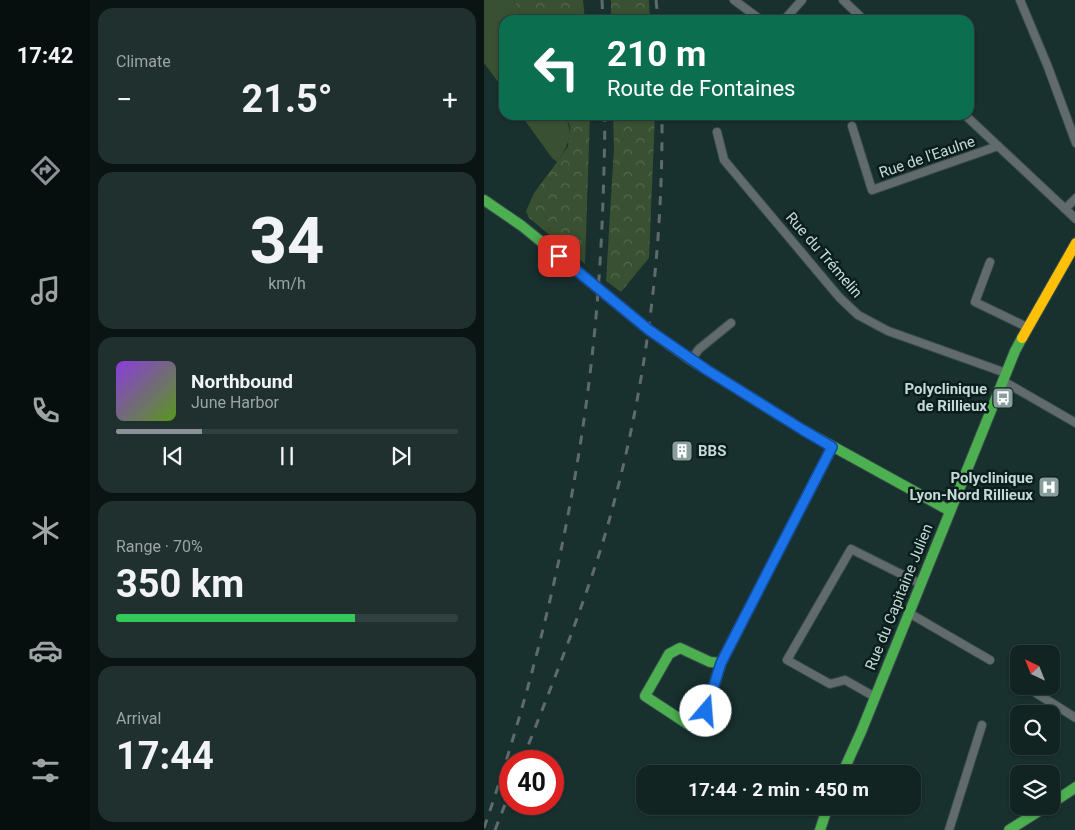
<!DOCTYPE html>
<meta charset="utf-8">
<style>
:root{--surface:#122422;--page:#1f302f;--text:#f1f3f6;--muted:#9ca4a5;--line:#314140;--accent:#8c9099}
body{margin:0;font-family:Roboto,sans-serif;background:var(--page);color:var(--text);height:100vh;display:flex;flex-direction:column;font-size:19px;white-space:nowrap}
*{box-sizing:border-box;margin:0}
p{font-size:16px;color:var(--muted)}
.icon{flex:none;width:28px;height:28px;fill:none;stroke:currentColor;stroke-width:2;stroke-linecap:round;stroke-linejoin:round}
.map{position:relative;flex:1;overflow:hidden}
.sheet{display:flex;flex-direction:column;gap:8px;padding:8px;background:#0a1413;width:394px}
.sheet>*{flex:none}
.guide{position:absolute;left:15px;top:15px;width:475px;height:105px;border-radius:15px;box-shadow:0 1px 4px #0004,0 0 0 1px var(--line);background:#0b6e4f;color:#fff;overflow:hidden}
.needle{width:32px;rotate:317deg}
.tools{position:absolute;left:526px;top:645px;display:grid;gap:10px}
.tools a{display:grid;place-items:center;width:50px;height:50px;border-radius:10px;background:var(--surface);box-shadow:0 1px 4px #0004,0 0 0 1px var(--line);font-size:25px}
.speed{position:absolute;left:15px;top:750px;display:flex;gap:10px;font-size:25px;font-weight:700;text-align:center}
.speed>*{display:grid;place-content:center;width:65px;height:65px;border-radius:50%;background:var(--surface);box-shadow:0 1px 4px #0004,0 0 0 1px var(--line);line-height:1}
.speed .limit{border:8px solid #d22;background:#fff;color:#111}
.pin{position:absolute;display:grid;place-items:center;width:42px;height:42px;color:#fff;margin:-21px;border-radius:10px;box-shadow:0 2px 8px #0006}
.me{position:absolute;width:55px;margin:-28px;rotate:18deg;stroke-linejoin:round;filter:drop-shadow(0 0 4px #0008)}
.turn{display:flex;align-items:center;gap:18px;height:105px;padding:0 25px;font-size:22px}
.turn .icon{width:65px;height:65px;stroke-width:2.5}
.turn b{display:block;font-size:35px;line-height:42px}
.big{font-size:38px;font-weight:700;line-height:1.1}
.sheet .widget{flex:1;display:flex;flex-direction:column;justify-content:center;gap:8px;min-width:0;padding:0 18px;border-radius:15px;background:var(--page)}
.sheet .dial{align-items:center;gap:0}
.dial b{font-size:65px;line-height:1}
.song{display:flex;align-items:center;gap:15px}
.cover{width:60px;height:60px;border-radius:8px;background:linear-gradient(135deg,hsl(270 70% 55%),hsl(90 70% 35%))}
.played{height:5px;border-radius:2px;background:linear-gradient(90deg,var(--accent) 25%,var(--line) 25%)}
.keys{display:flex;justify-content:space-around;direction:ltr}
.heat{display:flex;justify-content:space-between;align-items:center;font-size:28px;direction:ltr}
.charge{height:8px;border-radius:4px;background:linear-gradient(90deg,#34c759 70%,var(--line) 0)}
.trip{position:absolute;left:152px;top:765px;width:285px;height:50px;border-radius:15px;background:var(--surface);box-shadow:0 1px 4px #0004,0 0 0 1px var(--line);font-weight:700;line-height:50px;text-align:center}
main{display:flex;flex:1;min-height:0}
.dock{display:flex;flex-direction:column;width:90px;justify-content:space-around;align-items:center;background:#070e0e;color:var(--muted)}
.dock .icon{width:35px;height:35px}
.dock .selected{color:var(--accent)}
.dock b{font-size:22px;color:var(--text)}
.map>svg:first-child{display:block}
.green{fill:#395032}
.forest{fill:url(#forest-crowns)}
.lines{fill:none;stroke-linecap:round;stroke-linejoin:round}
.street-casing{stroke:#394c4b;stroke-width:10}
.fast-casing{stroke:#394c4b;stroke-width:12}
.slow-casing{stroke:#394c4b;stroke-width:12}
.street{stroke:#626b6c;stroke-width:8}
.fast{stroke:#4caf50;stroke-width:10}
.slow{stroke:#ffc107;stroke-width:10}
.rail{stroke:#5e6b6a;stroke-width:3;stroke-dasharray:9 9;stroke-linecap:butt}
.fast-bridge-casing{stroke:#394c4b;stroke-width:12;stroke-linecap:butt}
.fast-bridge{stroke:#4caf50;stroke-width:10}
.route-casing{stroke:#114b97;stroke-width:12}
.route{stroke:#1a73e8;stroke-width:9}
.labels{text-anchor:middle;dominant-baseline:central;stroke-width:5;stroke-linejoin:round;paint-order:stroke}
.street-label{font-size:15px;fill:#c4dad8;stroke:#0c1e1c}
.poi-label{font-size:15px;font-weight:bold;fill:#c4dad8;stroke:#0c1e1c;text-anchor:end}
</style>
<main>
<nav class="dock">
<b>17:42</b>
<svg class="icon selected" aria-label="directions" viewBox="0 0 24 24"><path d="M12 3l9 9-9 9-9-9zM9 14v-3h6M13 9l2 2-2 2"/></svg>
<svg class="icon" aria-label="music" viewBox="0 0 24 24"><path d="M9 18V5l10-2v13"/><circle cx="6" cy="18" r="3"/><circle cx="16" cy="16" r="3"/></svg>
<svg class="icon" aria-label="phone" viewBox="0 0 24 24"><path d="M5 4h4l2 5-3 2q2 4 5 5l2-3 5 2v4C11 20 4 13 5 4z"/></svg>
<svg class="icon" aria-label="climate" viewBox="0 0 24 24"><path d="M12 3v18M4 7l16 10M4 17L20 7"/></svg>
<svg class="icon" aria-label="car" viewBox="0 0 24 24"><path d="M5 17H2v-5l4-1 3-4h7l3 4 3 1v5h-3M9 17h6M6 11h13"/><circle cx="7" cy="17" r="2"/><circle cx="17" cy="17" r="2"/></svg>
<svg class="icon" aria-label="filters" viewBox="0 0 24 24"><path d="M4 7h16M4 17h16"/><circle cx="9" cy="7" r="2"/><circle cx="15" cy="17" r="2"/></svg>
</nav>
<section class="sheet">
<div class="widget"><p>Climate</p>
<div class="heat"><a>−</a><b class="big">21.5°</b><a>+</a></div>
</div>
<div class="widget dial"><b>34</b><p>km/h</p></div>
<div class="widget">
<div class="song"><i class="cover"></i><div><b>Northbound</b><p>June Harbor</p></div></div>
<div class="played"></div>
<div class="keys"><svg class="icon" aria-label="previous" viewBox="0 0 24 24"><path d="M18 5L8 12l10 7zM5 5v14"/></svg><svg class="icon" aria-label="pause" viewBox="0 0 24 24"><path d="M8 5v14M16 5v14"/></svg><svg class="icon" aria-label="next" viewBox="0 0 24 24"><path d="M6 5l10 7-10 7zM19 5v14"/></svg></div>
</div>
<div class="widget"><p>Range · 70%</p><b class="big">350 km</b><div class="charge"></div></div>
<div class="widget"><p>Arrival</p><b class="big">17:44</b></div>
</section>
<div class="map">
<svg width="592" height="830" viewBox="0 0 592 830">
<defs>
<pattern id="forest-crowns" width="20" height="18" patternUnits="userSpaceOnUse" patternTransform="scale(1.25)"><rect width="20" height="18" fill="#395032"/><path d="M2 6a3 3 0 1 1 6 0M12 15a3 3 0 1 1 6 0" fill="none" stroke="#54694f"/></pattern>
</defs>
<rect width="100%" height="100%" fill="#18302e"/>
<!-- green -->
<g class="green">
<path d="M0 0H30L39 20H20V90L0 63Z"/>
<path d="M37 115H81C90 135 84 146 73 162L68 158Z"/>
</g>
<!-- forest -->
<g class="forest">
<path d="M30 0H99L101 20H39Z"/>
<path d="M127 0H165L166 20H127Z"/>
<path d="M81 115H106L101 264 45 218 42 211 50 193 73 162 84 146 86 126Z"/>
<path d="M129 115H171L165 258 137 292 122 281 130 147Z"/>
</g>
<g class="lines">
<!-- street casing -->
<g class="street-casing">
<g id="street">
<path d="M250 0 277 20"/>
<path d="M359 0 380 20"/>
<path d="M536 0 564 67 592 143"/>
<path d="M300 20 318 0"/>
<path d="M481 115 592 219"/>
<path d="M368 126 388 190 514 146"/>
<path d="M233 132 240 160 355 297 374 315 404 331 522 373"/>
<path d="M581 209 592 198"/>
<path d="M506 262 491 302 543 327"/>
<path d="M207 360 215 349 247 323"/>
<path d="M519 381 592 423"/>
<path d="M425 613 506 660"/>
<path d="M552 693 592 718"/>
<path d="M391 697 361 680 346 684 303 660 367 549 437 584"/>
<path d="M465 830 498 725"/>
</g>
</g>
<!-- fast casing -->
<g class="fast-casing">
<g id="fast">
<path d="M0 200 38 226 87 266"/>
<path d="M132 303 165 330 207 360 319 430 466 511"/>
<path d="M237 663 222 711 216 720 205 725 161 696 185 654 196 648 226 662 237 663 348 447"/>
<path d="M358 774 377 732 531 351 538 338"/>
<path d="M568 803 592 787"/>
<path d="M336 830 344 806"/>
<path d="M525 830 563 806"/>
</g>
</g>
<!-- slow casing -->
<g class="slow-casing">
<path id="slow" d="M538 338 592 243"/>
</g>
<!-- street -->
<use href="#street" class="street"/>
<!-- fast -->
<use href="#fast" class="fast"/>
<!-- slow -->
<use href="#slow" class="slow"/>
<!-- rail -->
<g class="rail">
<path d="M118 0 119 20"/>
<path d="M172 0 174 20"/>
<path d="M38 761C66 690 95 618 118 545 160 405 179 260 178 115"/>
<path d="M0 828C53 675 90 517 108 357 117 276 120 196 121 115"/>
<path d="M11 830 26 792"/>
</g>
<!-- fast-bridge casing -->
<g class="fast-bridge-casing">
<path id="fast-bridge" d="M87 266 132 303"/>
</g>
<!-- fast-bridge -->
<use href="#fast-bridge" class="fast-bridge"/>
</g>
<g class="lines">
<!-- route casing -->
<g class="route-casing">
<path id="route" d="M75 256 165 330 223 370 319 430 348 447 237 663 222 711"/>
</g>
<!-- route -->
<use href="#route" class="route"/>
</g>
<!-- icons -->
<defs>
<g id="bus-square" transform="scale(1.125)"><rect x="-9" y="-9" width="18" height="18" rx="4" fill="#889e9c" stroke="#0c1e1c"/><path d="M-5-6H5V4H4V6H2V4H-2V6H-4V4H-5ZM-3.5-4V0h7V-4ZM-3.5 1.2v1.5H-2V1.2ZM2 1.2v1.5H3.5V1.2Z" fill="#fff"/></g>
<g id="building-square" transform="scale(1.125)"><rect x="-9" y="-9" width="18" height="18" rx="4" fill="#889e9c" stroke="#0c1e1c"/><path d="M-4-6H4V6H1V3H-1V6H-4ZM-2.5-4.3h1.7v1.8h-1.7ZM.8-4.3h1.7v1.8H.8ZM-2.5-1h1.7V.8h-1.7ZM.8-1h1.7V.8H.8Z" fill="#fff"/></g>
<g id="hospital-square" transform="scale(1.125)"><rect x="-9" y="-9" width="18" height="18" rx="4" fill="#889e9c" stroke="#0c1e1c"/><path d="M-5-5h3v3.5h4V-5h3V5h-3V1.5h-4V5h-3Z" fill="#fff"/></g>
</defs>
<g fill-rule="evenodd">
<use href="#bus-square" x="519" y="398"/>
<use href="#building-square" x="198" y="451"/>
<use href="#hospital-square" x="565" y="487"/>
</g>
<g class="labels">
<!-- street labels -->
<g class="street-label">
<text transform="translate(443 157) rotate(-19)">Rue de l'Eaulne</text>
<text transform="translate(340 255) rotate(49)">Rue du Trémelin</text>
<text transform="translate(415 597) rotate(-68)">Rue du Capitaine Julien</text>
</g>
<!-- poi labels -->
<g class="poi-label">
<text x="503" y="389">Polyclinique<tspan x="503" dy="17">de Rillieux</tspan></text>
<text x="214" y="451" text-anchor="start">BBS</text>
<text x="549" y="478">Polyclinique<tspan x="549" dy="17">Lyon-Nord Rillieux</tspan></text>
</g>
</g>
</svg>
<div class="tools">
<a><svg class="needle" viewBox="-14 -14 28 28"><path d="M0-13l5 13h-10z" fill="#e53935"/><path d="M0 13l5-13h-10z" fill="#9ca4a5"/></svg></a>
<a><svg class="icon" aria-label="search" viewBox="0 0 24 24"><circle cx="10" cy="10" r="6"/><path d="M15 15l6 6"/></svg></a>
<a><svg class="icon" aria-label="layers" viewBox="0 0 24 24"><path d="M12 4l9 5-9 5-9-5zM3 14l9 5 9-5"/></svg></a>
</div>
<div class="speed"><div class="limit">40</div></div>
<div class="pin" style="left:75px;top:256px;background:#d93025"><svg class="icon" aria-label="arrive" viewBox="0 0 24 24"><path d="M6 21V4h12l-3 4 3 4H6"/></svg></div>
<svg class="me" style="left:222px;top:711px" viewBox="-20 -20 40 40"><circle r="19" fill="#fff"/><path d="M0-13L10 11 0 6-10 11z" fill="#1a73e8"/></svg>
<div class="trip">17:44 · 2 min · 450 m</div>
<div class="guide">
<div class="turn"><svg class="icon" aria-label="left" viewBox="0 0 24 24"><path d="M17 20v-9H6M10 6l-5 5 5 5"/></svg><div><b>210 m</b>Route de Fontaines</div></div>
</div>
</div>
</main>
